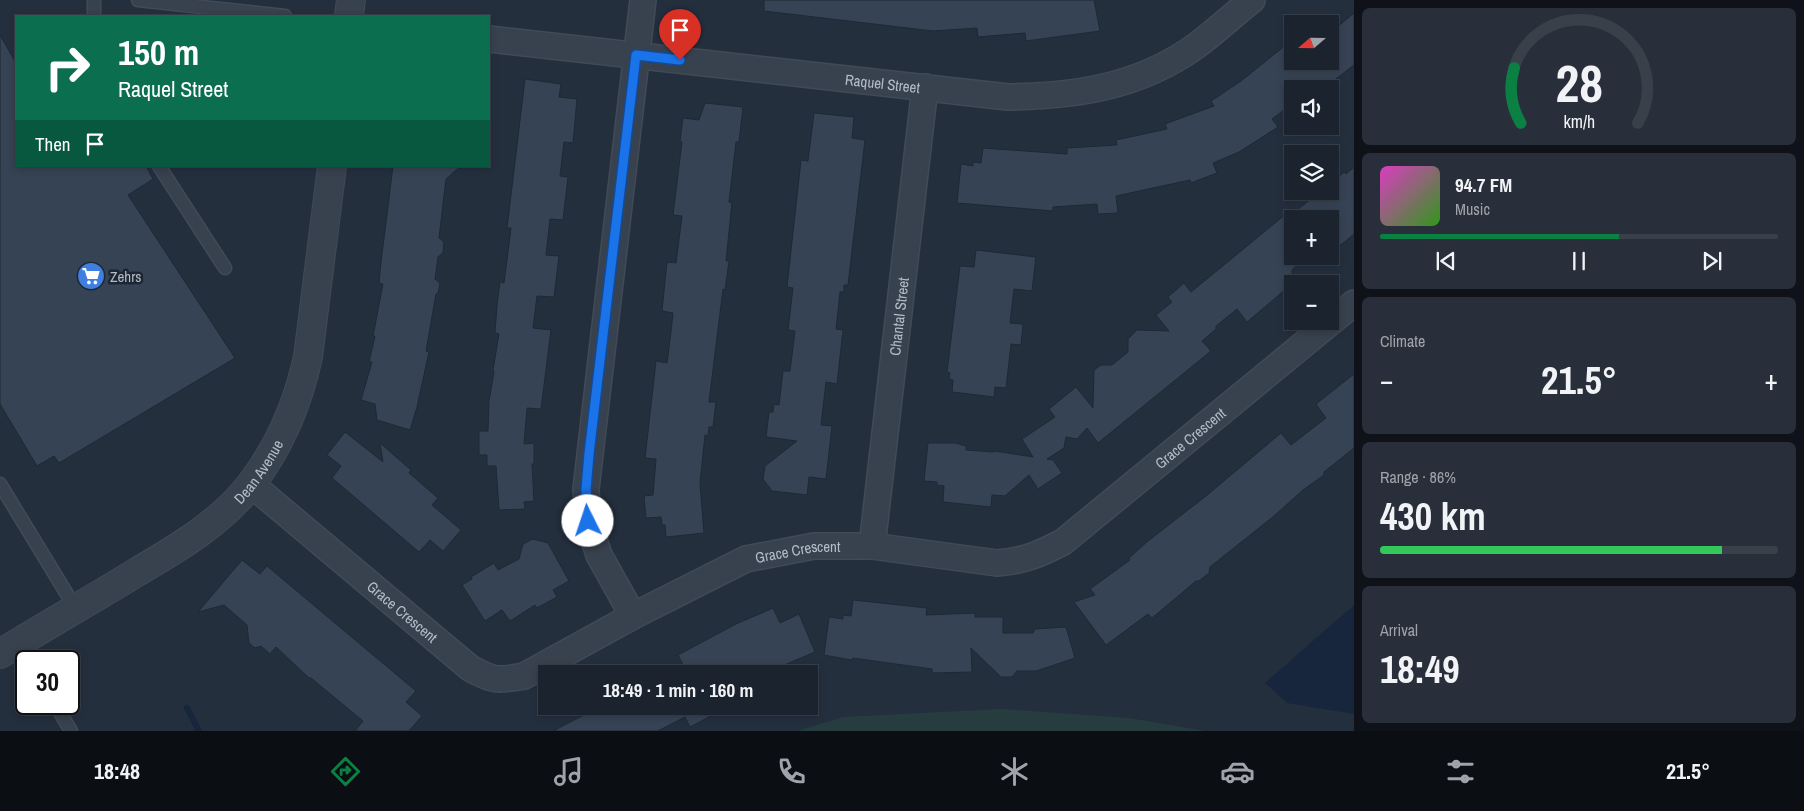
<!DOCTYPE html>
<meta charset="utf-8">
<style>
:root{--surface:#1b232e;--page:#282f3a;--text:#f1f3f6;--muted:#a0a4aa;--line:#39404a;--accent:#0b8043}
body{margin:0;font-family:"Archivo Narrow",sans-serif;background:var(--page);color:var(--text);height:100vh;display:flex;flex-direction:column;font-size:19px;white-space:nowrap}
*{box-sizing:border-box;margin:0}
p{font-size:16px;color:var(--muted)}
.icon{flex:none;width:28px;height:28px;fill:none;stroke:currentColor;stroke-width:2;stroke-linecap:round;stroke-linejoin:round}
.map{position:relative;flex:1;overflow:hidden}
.side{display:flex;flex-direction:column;gap:8px;padding:8px;background:#0f1319;width:450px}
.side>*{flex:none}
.guide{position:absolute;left:15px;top:15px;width:475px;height:152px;border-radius:0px;box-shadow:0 2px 8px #0003,0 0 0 1px var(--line);background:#0b6e4f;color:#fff;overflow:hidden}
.needle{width:32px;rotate:250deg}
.buttons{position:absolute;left:1284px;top:15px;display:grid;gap:10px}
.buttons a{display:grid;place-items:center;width:55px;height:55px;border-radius:0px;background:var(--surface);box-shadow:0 2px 8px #0003,0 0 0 1px var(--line);font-size:25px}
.speed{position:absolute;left:15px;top:650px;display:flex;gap:10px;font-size:25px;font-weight:700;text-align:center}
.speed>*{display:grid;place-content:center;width:65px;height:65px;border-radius:50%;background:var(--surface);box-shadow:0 2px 8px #0003,0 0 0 1px var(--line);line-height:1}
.speed .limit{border:2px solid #111;border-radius:8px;background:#fff;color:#111}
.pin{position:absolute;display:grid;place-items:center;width:42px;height:42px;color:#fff;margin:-51px -21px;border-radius:50% 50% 50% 0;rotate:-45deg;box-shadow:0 0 5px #0007}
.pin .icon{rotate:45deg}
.me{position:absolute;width:55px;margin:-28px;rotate:356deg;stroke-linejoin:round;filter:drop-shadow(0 0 4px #0008)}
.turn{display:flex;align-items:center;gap:18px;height:105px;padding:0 20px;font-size:22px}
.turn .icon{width:65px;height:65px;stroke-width:2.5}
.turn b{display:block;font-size:35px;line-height:42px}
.then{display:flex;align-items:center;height:48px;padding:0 20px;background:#0003;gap:10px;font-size:19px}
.big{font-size:38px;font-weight:800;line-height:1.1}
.side .tile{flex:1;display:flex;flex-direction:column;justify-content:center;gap:8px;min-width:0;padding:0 18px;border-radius:8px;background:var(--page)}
.side .dial{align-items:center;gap:0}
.dial svg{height:130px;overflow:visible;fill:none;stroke:var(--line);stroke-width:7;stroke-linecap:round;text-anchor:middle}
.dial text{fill:var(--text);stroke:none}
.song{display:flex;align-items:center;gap:15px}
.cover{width:60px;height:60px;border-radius:8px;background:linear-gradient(135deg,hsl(310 70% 55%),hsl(110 70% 35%))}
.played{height:5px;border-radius:2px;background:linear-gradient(90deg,var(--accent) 60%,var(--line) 60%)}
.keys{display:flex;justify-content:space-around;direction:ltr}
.heat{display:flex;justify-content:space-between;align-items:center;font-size:28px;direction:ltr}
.charge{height:8px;border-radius:4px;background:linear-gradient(90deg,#34c759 86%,var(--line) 0)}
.trip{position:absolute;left:538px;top:665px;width:280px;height:50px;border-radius:0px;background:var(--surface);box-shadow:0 2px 8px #0003,0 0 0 1px var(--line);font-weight:800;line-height:50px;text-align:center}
.dock{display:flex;height:80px;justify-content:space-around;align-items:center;background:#0b0e12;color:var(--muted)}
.dock .icon{width:35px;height:35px}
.dock .on{color:var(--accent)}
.dock b{font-size:22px;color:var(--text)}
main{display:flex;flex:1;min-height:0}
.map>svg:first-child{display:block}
.green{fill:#263c3f}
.water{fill:#17263c}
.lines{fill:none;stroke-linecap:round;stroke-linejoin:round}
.stream{stroke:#17263c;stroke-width:6}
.building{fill:#364354;stroke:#1f2835}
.service-casing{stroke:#414a57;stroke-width:15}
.minor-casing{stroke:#414a57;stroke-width:28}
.tertiary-casing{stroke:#414a57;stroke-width:30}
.service{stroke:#38414e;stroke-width:12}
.minor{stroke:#38414e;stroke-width:25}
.tertiary{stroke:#38414e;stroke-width:28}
.route-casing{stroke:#114b97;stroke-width:12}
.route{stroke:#1a73e8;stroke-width:9}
.labels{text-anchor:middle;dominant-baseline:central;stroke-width:5;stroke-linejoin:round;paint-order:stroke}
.street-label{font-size:15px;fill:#b4bcc9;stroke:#1d2633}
.poi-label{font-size:15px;fill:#b4bcc9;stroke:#1d2633;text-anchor:start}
</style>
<main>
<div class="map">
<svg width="1354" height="731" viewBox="0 0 1354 731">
<rect width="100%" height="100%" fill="#242f3e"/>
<!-- green -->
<path class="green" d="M1001 709 1129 718 1206 731H797L843 717Z"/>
<!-- water -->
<path class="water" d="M1354 605V714L1287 703 1265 683Z"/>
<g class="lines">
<!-- stream -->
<path class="stream" d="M187 708 199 731"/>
</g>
<!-- building -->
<g class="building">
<path d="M764 0H1094L1100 31 1026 41 1025 33 978 37 977 28 933 31 764 11Z"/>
<path d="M1354 13V65L1323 89H1292V104L1272 119 1278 127 1239 152 1213 163 1217 173 1191 183 1190 180 1116 196 1118 213 1098 214 1097 204 1053 207V211L957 203 961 164 973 166V162L981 163 983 148 1067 154V148L1117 145 1116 140 1167 129 1165 124 1214 106 1211 101 1241 81 1292 40V61H1330V33Z"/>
<path d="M0 35 16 63V166H146L153 179 128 195 235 358 59 463 54 456 37 466 0 404Z"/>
<path d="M525 79 561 84 559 97 577 99 573 143 564 142 560 176 568 177 563 220 550 219 546 255 559 256 554 297 537 296 533 328 551 330 541 409 527 408 524 444 534 443V464H532L534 501 524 502 525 509 499 510 496 466H487V455H479V431H488L489 401 494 372 493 370 499 334 495 333 497 305 500 282 504 283 511 228H507Z"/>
<path d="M705 103 743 107 739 142H736L729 202 732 203 726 261H729L725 290 723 289 709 402H716L713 427H709L708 436 705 435 700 483 704 533 666 537 665 525H662L661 517 646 518 644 496 653 495 656 459 645 458 656 361 667 363 671 332 673 313 662 311 667 262 676 263 682 216 673 215 682 142 680 141 683 118 699 120Z"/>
<path d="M814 113 854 117 852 138 865 140 848 285H844V292H840L836 329 843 330 837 384 826 382 821 425 832 426 826 479 809 477 807 495 772 491 763 479 765 466 797 441 766 437 769 412H773L774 404 779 405 783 371H790L795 331 788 330 793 288 787 287 801 160 808 161Z"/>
<path d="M393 166H461L446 179 439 238 444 242 443 253 438 257 435 279 440 283 438 293 436 294 426 351 429 352 417 407 410 430 377 420 375 404 361 400 372 362H369L375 336H373L383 284 379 283 381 262Z"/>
<path d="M1354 167V234L1330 254V219H1292V256H1308L1292 270V284L1247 322 1237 309 1216 326V329L1202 341 1211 351 1098 443 1087 428 1077 439 1066 437 1064 448 1047 459 1053 460 1062 473 1038 489 1029 475 1005 496 992 495 991 507 943 502 944 486 937 485V482L924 481 928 443H955L966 446V450L993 452 995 451 1033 457 1022 439 1055 417 1049 409 1076 387 1093 408 1094 370 1101 365H1112L1128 352V339L1137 330 1169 331 1156 315 1172 302 1168 297 1184 283 1191 292 1292 209V214L1321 191H1330V184L1344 172 1346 174Z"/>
<path d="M976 250 1036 257 1032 291 1014 289 1010 323 1023 324 1021 345 1011 344 1006 388 995 387 994 397 952 392 953 380 949 379 950 373 947 372 960 266 974 267Z"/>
<path d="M1354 374V448L1324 472V475L1303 490 1274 516 1210 567 1209 573 1199 581H1196L1152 618 1148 614 1106 645 1074 602 1095 595 1090 589 1130 560 1129 558 1148 541 1206 496 1281 433 1291 445 1326 418 1316 404Z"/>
<path d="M345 432 383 462 380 443 411 470 409 473 438 498 432 505 461 530 443 551 430 540 419 552 332 478 341 466 327 455Z"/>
<path d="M533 539 548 543 569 581 553 590 557 597 537 608 535 605 510 621 502 610 485 621 462 585 472 579 471 577 494 563 498 570 519 559 523 544Z"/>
<path d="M242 560 260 574 267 566 416 691 406 702 422 716 409 731H355L363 721 311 678H309L276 647 270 654 261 646 255 648 249 643 247 625 224 605 198 612Z"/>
<path d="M853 600 927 608 926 615 975 613V617H1003V633H1033L1035 629 1066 627 1075 658 1036 671H1017L1012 677H1001L971 648 972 672 932 673V669L853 658 851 660 824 655 829 617 843 619V615L851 616Z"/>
<path d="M773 608 780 623 799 614 815 652 775 669 774 665 758 674H688L678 655 736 624Z"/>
<path d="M601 706H730L690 727 685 717 658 731H553Z"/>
</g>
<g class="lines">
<!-- service casing -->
<g class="service-casing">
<g id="service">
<path d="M94 0V16"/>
<path d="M138 0 285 16"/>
<path d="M159 166 225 268"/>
<path d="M0 484 76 609"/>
<path d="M20 641 31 661"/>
<path d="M55 704 71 731"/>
</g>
</g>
<!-- minor casing -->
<g class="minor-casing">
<g id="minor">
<path id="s1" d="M489 39 1008 97C1076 96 1139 87 1196 46 1215 32 1233 15 1252 0"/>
<path id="s2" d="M251 484 470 668C493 681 498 681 524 676L633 616 746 559 814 546H872L997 563C1024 561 1040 554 1063 542L1354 303"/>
<path id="s3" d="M872 546 925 87"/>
<path d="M633 616 599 555 588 521 586 489 643 0"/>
</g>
</g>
<!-- tertiary casing -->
<g class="tertiary-casing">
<g id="tertiary">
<path d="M349 16 351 0"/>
<path id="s4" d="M0 654C45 626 92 600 137 572 178 548 222 522 251 484 280 446 298 403 308 357L332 166"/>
</g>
</g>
<!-- service -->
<use href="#service" class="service"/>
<!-- minor -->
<use href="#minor" class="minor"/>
<!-- tertiary -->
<use href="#tertiary" class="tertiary"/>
</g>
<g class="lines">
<!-- route casing -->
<g class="route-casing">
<path id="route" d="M588 521 586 489 589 454 636 55 680 60"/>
</g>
<!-- route -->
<use href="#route" class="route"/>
</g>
<!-- icons -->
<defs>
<g id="supermarket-disc" transform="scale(1.4375)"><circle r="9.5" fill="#3f7fe0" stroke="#1d2633"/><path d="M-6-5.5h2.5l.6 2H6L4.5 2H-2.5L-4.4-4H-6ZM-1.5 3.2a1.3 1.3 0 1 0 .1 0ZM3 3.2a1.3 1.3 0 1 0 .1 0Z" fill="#fff"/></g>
</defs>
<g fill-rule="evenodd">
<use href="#supermarket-disc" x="91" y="276"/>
</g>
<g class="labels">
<!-- street labels -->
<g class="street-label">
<text stroke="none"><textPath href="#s1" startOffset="396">Raquel Street</textPath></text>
<text stroke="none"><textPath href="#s3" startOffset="231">Chantal Street</textPath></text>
<text stroke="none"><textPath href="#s2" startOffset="1081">Grace Crescent</textPath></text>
<text stroke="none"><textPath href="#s4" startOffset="319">Dean Avenue</textPath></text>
<text stroke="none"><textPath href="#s2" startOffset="646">Grace Crescent</textPath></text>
<text stroke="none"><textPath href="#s2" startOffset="198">Grace Crescent</textPath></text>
</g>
<!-- poi labels -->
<g class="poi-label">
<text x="110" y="276">Zehrs</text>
</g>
</g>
</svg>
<div class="buttons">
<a><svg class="needle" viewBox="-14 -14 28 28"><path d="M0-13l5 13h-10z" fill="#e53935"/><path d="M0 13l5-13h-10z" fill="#a0a4aa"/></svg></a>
<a><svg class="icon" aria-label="sound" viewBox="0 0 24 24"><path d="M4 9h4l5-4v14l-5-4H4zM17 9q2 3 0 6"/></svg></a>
<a><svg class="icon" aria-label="layers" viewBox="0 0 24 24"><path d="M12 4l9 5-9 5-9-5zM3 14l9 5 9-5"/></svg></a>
<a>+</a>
<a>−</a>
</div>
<div class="speed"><div class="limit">30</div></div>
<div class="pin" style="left:680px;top:60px;background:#d93025"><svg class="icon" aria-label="arrive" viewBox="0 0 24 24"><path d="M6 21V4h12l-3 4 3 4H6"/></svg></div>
<svg class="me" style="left:588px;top:521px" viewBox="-20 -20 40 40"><circle r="19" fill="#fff"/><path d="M0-13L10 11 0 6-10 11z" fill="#1a73e8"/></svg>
<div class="trip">18:49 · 1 min · 160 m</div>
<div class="guide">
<div class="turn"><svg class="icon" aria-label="right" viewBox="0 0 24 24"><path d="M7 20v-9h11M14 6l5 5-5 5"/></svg><div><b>150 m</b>Raquel Street</div></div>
<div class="then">Then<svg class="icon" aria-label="arrive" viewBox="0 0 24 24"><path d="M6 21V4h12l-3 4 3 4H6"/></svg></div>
</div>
</div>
<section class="side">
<div class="tile dial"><svg viewBox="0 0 100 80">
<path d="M14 69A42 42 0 1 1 86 69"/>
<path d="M14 69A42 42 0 0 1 10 35" stroke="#0b8043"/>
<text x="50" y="56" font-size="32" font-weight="700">28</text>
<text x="50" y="72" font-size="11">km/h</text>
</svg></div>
<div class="tile">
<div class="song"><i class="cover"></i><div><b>94.7 FM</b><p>Music</p></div></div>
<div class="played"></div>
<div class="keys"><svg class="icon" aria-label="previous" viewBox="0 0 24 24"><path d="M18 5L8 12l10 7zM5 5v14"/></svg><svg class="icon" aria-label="pause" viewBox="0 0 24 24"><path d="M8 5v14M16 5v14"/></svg><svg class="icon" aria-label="next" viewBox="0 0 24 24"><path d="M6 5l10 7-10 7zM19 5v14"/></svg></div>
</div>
<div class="tile"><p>Climate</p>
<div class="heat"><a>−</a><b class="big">21.5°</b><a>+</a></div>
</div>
<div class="tile"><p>Range · 86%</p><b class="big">430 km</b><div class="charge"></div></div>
<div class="tile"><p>Arrival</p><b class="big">18:49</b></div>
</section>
</main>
<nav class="dock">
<b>18:48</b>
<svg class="icon on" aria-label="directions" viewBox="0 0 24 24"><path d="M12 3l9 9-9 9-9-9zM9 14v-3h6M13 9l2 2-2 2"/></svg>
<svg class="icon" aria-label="music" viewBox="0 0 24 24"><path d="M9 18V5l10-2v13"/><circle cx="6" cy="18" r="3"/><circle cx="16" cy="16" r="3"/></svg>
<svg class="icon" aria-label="phone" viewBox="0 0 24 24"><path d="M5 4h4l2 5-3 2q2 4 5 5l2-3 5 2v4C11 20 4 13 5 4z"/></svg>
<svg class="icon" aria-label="climate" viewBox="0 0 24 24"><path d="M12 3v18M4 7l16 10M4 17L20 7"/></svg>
<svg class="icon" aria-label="car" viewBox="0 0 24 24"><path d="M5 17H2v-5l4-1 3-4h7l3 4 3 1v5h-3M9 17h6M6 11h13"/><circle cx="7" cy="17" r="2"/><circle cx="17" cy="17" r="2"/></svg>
<svg class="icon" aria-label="filters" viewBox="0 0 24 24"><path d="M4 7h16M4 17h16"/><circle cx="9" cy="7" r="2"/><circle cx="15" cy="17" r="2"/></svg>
<b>21.5°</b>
</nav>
